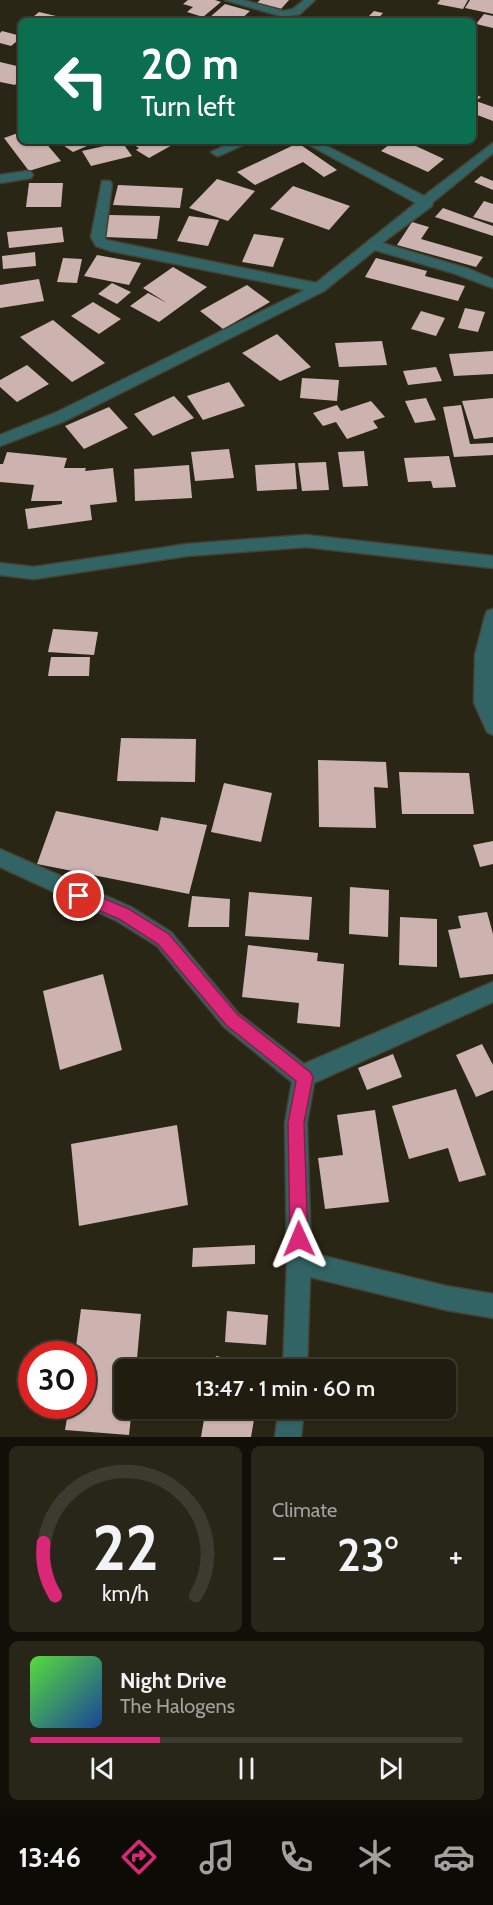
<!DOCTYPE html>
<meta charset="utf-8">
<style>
:root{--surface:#201c10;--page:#282519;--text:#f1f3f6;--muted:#a2a19f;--line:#3d3a30;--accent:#db2777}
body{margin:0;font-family:Cabin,sans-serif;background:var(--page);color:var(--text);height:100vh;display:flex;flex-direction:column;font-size:22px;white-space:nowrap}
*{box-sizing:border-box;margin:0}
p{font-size:20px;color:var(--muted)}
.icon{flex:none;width:33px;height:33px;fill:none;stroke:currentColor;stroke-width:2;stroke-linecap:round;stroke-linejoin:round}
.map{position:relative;height:1437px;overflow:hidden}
.panel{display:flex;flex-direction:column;gap:9px;padding:9px;background:#120f09;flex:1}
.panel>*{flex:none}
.banner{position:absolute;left:18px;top:18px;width:458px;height:126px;border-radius:9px;box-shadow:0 2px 4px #0004,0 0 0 2px var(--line);background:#0b6e4f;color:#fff;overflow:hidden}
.speed{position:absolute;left:18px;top:1341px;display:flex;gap:12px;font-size:30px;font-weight:700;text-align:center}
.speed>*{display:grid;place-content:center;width:78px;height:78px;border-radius:50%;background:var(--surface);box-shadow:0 2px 4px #0004,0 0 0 2px var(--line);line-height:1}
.speed .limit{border:9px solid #d22;background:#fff;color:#111}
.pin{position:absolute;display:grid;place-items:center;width:51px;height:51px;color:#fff;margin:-26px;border:3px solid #fff;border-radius:50%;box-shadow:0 2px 6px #0007}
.me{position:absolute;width:66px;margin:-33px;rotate:359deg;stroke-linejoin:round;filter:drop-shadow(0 0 4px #0008)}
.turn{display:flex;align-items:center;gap:21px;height:126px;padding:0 24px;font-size:27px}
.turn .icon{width:78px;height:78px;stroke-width:2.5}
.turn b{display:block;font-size:42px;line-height:51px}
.big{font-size:45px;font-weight:600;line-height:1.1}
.panel .card{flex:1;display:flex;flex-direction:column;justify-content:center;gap:9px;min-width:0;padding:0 21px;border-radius:9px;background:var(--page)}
.panel .dial{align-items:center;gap:0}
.dial svg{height:156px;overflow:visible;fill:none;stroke:var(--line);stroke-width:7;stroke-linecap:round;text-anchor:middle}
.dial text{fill:var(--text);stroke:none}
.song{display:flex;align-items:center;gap:18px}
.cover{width:72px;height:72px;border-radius:9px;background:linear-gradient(135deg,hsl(110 70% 55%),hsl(220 70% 35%))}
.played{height:6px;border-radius:3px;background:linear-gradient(90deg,var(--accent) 30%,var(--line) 30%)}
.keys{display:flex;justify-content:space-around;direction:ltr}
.heat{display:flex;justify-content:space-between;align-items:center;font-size:33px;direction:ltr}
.panel .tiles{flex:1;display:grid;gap:9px;grid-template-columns:1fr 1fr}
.card:last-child{grid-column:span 2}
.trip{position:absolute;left:114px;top:1359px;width:342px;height:60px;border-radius:9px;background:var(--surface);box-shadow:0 2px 4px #0004,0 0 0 2px var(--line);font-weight:600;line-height:60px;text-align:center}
.menu{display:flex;height:96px;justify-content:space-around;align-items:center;background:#0d0b06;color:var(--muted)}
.menu .icon{width:42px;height:42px}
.menu .active{color:var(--accent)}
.menu b{font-size:27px;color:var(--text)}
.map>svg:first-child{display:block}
.building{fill:#ccb3af}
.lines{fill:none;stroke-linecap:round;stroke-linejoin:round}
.street-casing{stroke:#464232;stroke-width:3}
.street{fill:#336465;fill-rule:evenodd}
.route{fill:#db2777;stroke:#8e194d;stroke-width:1.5}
</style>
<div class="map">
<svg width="493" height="1437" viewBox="0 0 493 1437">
<rect width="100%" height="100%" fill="#2a2615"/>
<!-- building -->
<g class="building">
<path d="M188 0H215L221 2 203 17 187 12 193 7 183 4Z"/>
<path d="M260 0H289L281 9 257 3Z"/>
<path d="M440 0H468L463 9 437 4Z"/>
<path d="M470 0H493V14L465 8Z"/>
<path d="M225 4 250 11 239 21H220L209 18Z"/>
<path d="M374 11 383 13 376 21H364Z"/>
<path d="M39 12 73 20 72 21H28Z"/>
<path d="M484 14 493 16V28L476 24Z"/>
<path d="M2 31 21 36V38L11 46 0 43V33Z"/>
<path d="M0 62 21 67V78L15 85 0 82Z"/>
<path d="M472 93 481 97 476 101 493 107V121L472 113Z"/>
<path d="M21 132V141H44L61 161 29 171 4 138Z"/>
<path d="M57 141H80L87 146 73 152Z"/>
<path d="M127 141H168L174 144 149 158 136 150 139 148Z"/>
<path d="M394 141H405L444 159 428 172 381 151Z"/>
<path d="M122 142 132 156 91 166 82 151Z"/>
<path d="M298 143 337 170 324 177 303 162 255 185 237 172Z"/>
<path d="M481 176 493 181V190L474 182Z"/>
<path d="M217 179 255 191 228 221 189 208Z"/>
<path d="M29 183H63L61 207H26Z"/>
<path d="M118 185 183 188 180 208 113 205Z"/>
<path d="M293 186 350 206 329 230 270 209Z"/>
<path d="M484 201 493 204V223L473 217Z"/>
<path d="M443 208 493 226V236L435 217Z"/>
<path d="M109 215 160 216 157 239 104 237Z"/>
<path d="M189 216 219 220 208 246 177 241Z"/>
<path d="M412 222 429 227 421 239 483 257 476 267 397 245Z"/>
<path d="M62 227 64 242 9 248 7 232Z"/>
<path d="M254 234 284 238 273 267 242 262Z"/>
<path d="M35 252 36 266 3 269 2 256Z"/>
<path d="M97 255 141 263 129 285 84 276Z"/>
<path d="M63 258 82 259 77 283 57 282Z"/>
<path d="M376 258 427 271 425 276 465 286 458 301 365 277Z"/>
<path d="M173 267 207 287 159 322 130 306 148 293 167 303 143 288Z"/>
<path d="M39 279 44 301 0 308V285Z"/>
<path d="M112 283 131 292 117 304 98 294Z"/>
<path d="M247 285 270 302 223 329 200 311Z"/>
<path d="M93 302 121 319 99 334 71 316Z"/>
<path d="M465 308 485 312 478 332 458 328Z"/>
<path d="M421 311 445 318 436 336 411 329Z"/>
<path d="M53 320 105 363 72 382 20 337Z"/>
<path d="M277 334 311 367 280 381 242 353Z"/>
<path d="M382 341 387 365 339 367 335 343Z"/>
<path d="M493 351V374L454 376 449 354Z"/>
<path d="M27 365 49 384 17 402 0 387V380Z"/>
<path d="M436 367 442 381 408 385 403 371Z"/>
<path d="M302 378 339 380 337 401 300 398Z"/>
<path d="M229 382 245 406 203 420 187 396Z"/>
<path d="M174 396 194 418 153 436 134 414Z"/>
<path d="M426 398 436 420 415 423 405 401Z"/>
<path d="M493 398V437L474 439 462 401Z"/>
<path d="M371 401 385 417 373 421 378 428 347 439 336 422 323 426 313 413 337 405 341 411Z"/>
<path d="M461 405 470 444 493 443V455L454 457 443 407Z"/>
<path d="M109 407 128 428 84 449 65 426Z"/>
<path d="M229 449 234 478 195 481 191 452Z"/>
<path d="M364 451 368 486 343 487 338 452Z"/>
<path d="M7 452 67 458 64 468H86L85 471 113 468 117 502 90 505 92 520 28 529 25 509 62 504V501H31L34 485 0 482V464H3Z"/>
<path d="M449 456 456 487 433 488 431 481 408 482 404 458Z"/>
<path d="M326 462 329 490 302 491 298 463Z"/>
<path d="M295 463 297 489 257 491 255 465Z"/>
<path d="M189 465 192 498 135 501 134 469Z"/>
<path d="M53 629 98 632 94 655 48 652Z"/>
<path d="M51 657H90L89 676H48Z"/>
<path d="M121 738 196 739 195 782 117 781Z"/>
<path d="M318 760 386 762 388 788 374 787 376 828 319 827Z"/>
<path d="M399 772 469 773 474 814H402Z"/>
<path d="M224 783 272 793 261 842 211 832Z"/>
<path d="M56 811 158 831 161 817 207 825 189 894 37 864Z"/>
<path d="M493 841V864L480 867 473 845Z"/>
<path d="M350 887 389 890 388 937 349 934Z"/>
<path d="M249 892 312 897 309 940 245 936Z"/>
<path d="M192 896 230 899 229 927H188Z"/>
<path d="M487 912 493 934V974L460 978 448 930 461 928 458 916Z"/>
<path d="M400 917 437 919V967L399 965Z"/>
<path d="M248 945 318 953 317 961 344 964 340 1027 297 1023 299 1003 242 997Z"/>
<path d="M103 974 122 1050 60 1070 43 991Z"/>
<path d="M482 1044 493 1065V1090L476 1097 456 1055Z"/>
<path d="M393 1054 402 1077 367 1090 358 1068Z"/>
<path d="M456 1089 486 1175 459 1182 448 1148 409 1159 392 1106Z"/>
<path d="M375 1110 389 1202 325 1209 318 1158 343 1155 337 1115Z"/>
<path d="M177 1125 188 1205 79 1226 71 1144Z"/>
<path d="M255 1245V1264L192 1267 193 1248Z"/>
<path d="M81 1309 141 1314 136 1370H124V1408H132L129 1435 65 1430 69 1406H82V1354H75Z"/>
<path d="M227 1311 268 1315 266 1345 225 1342Z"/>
<path d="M216 1356 263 1366 262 1370H214Z"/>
<path d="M206 1408H256L251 1437H201Z"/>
</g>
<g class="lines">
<!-- street casing -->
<g class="street-casing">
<g id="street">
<path d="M225 0H243L284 11 293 9 304 0H315L300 14 284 17Z"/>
<path d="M235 141H252L221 155 217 156 211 152Z"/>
<path d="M302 141H317L424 196 493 143V153L433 202 432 206 382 243 466 268 493 279V288L456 274 375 250 324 291 65 421 0 446V435L55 413 305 290 111 251 96 246 91 237 102 181H110L112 184 105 237 106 240 316 283 416 203Z"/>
<path d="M27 171 31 172 33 175 31 178 0 183V175Z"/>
<path d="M306 535 493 556V568L306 547 187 556 34 579 0 575V563L34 567 187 544Z"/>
<path d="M493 609V735L487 732 474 703 475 655 485 616 487 611Z"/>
<path d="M0 849 131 907 171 932 238 1013 304 1064 493 982V1002L314 1083 307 1123 311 1253 446 1286 493 1294V1318L446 1310 310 1277 307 1370H283L287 1262 285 1123 292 1082 224 1027 157 946 117 921 0 867Z"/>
<path d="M279 1408H304L301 1437H275Z"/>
</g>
</g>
<!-- street -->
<use href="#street" class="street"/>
</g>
<!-- route -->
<path class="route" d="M79 888 129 909 169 934 237 1014 310 1072 313 1077 304 1123 308 1239 305 1245 299 1248 293 1245 290 1239 288 1123 296 1081 226 1025 158 944 119 919 74 900 72 896 74 891Z"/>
</svg>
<div class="speed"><div class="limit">30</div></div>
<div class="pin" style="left:79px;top:896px;background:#d93025"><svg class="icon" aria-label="arrive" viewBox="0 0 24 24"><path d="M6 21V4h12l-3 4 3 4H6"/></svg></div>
<svg class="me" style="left:299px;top:1239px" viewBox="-20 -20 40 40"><path d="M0-17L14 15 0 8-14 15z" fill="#db2777" stroke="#fff" stroke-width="4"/></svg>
<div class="trip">13:47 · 1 min · 60 m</div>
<div class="banner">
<div class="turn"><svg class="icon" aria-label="left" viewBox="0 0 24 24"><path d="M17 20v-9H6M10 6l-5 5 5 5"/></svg><div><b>20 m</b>Turn left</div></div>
</div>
</div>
<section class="panel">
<div class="tiles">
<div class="card dial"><svg viewBox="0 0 100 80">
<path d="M14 69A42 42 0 1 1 86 69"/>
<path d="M14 69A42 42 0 0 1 8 42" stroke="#db2777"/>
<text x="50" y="56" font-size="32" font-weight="700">22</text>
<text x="50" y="72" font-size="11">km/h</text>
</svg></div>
<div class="card"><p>Climate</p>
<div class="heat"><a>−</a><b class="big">23°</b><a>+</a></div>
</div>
<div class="card">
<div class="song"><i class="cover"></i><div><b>Night Drive</b><p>The Halogens</p></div></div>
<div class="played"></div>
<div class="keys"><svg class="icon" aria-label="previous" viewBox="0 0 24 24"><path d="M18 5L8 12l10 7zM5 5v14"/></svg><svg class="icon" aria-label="pause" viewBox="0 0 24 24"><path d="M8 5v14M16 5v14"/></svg><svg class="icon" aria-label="next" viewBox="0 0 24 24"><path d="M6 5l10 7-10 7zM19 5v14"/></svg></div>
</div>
</div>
</section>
<nav class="menu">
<b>13:46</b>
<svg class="icon active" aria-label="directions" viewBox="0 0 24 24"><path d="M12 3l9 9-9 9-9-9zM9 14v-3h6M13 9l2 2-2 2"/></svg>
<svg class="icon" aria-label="music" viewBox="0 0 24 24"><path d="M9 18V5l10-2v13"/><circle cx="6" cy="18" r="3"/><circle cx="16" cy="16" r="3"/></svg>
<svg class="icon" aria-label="phone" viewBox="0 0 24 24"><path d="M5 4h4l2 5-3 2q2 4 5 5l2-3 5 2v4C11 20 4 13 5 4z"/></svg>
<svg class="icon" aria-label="climate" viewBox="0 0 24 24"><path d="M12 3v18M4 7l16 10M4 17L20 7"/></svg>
<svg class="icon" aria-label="car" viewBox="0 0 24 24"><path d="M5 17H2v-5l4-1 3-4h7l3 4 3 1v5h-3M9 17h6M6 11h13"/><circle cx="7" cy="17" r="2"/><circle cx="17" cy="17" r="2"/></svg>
</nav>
